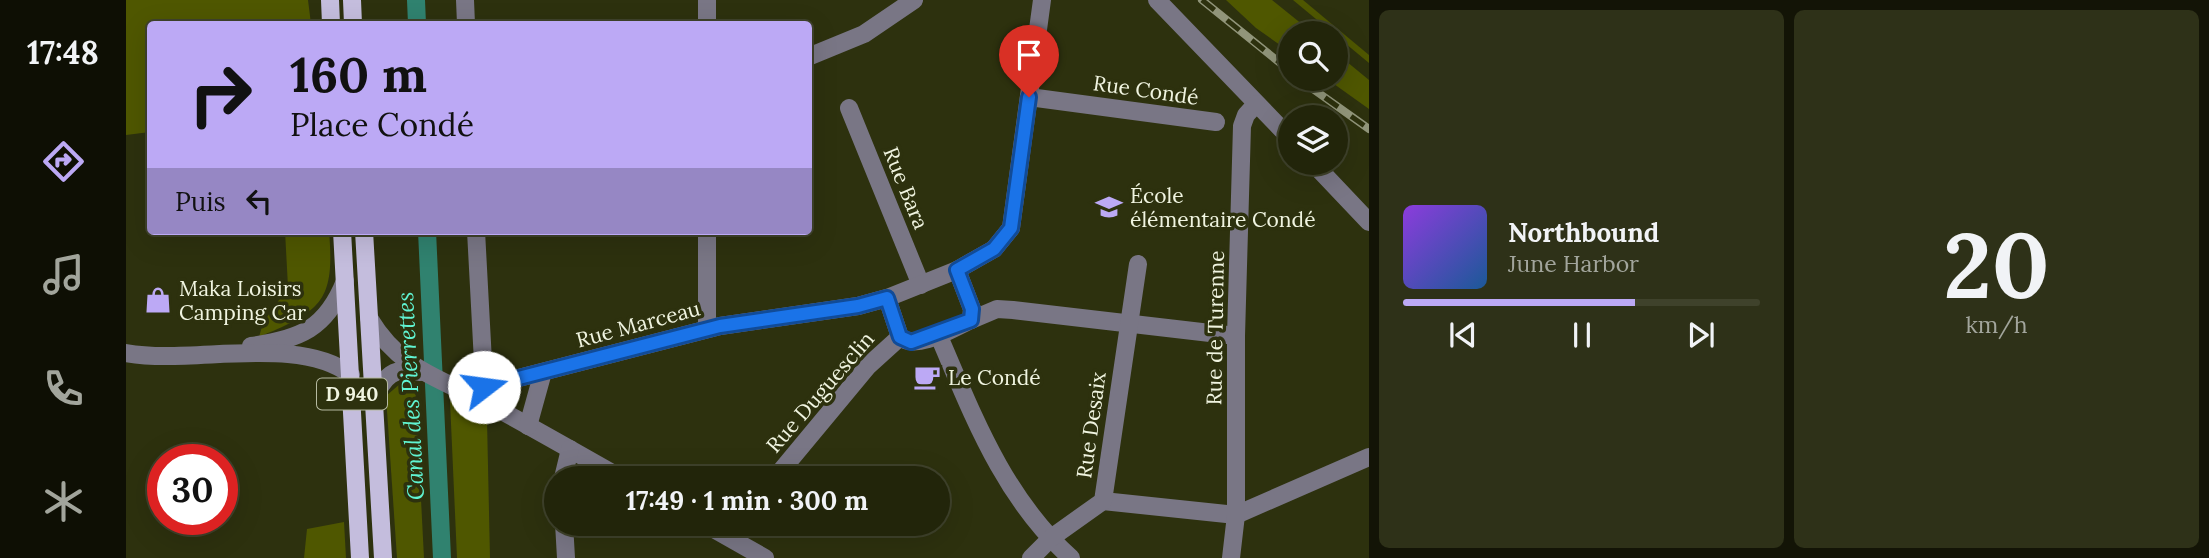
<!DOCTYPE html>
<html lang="fr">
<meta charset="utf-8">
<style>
:root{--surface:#22250a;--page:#2e3118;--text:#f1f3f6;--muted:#a2a59c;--line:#3f422b;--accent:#bca9f5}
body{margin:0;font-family:Lora,serif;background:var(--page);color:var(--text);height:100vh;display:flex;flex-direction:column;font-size:26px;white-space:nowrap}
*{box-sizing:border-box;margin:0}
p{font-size:23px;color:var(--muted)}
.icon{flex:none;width:38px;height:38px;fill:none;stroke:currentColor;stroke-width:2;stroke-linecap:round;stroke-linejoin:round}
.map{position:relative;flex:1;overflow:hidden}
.drawer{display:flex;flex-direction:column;gap:10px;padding:10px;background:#131406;width:840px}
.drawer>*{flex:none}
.guide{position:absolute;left:21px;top:21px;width:665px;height:214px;border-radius:7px;box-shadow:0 7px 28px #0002,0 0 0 2px var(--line);background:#bca9f5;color:#111;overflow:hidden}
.controls{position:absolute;left:1152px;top:21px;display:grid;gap:14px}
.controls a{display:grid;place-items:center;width:70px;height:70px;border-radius:50%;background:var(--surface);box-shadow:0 7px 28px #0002,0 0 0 2px var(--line);font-size:35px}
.speed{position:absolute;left:21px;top:444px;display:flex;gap:14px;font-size:35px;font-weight:700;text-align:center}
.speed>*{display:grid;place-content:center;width:91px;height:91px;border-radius:50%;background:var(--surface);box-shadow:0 7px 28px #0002,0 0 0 2px var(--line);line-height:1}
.speed .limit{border:10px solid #d22;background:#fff;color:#111}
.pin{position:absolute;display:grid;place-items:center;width:60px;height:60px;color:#fff;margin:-72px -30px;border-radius:50% 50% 50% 0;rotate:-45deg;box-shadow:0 0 7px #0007}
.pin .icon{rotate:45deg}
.me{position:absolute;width:77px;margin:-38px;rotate:75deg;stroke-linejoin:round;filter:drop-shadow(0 0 5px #0008)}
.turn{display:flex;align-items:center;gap:24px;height:147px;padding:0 28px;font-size:32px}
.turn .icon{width:91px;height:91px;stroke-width:2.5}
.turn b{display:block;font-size:49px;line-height:60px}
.then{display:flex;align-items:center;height:66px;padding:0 28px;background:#0003;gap:14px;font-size:26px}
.drawer .widget{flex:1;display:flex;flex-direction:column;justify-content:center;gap:10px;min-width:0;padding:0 24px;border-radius:10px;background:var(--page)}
.drawer .dial{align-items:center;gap:0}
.dial b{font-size:91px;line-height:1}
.song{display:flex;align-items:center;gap:21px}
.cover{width:84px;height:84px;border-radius:10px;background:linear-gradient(135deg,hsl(270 70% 55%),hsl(210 70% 35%))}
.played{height:7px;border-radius:4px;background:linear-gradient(90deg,var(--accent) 65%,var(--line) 65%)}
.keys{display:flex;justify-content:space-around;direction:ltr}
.drawer .tiles{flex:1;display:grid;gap:10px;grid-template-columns:repeat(2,1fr)}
.trip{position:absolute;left:418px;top:466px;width:406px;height:70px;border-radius:35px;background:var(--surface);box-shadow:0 7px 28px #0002,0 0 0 2px var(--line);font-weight:700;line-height:70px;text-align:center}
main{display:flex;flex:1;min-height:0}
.tab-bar{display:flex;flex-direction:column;width:126px;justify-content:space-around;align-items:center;background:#0e0f04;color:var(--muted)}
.tab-bar .icon{width:49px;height:49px}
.tab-bar .on{color:var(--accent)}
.tab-bar b{font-size:32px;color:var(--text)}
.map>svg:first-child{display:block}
.green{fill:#4f5700}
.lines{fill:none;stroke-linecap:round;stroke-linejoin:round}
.canal{stroke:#30826f;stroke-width:18}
.minor{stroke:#797685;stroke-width:18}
.major{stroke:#c4bddd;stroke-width:18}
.rail-casing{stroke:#91957a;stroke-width:8}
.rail{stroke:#2d310e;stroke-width:5;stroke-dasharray:16;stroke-linecap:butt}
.route-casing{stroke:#114b97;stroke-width:18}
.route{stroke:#1a73e8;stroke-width:12}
.labels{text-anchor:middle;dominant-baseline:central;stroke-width:7;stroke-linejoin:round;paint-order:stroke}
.shield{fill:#2d310e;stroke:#b6baa1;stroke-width:2}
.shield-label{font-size:19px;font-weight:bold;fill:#f0f4e0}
.street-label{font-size:21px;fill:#f0f4e0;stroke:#2d310e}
.poi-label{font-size:21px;fill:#f0f4e0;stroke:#2d310e;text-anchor:start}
.water-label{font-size:23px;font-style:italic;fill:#60f4d2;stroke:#2d310e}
</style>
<main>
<nav class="tab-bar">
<b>17:48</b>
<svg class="icon on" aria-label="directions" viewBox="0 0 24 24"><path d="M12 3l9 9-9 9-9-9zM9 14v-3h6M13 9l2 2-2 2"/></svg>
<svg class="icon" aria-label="music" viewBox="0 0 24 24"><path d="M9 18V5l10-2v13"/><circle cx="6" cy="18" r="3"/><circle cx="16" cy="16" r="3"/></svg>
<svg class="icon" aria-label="phone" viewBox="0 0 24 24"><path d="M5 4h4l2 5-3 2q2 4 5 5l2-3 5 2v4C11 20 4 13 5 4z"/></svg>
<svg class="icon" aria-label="climate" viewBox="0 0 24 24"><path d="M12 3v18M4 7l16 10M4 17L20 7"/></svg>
</nav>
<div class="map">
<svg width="1243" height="558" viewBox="0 0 1243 558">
<rect width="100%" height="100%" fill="#2d310e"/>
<!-- green -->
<g class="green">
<path d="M0 0H182L185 24H24V132L0 135Z"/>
<path d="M1100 0H1146L1187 33H1164V52L1130 28Z"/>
<path d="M1167 0H1177L1243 55V63Z"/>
<path d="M1209 52 1243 80V109L1201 79H1209Z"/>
<path d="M159 231H203C209 301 196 311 133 337L137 323 162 287Z"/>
<path d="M289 382 298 558H271L260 396 275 383Z"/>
<path d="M324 401 361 420 364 558H331Z"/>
<path d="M218 522 220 558H178L181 529Z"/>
</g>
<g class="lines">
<!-- canal -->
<g class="canal">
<path d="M290 0 291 24"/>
<path d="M301 231 316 558"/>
</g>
<!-- minor -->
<g class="minor">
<path d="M339 0 340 24"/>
<path d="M1031 0 1164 138"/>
<path d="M581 24V0"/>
<path d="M682 57 738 34 788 0"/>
<path d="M903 97 1090 122"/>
<path d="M723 108 795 285"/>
<path d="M1187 163 1243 222"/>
<path d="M350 231 359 399"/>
<path d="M581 231V329"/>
<path d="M831 270 868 249 885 228 916 0"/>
<path d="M831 270 846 309 845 320C827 328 791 351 774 337L761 298Z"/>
<path d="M243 318C274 370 314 378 363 404 407 428 451 453 495 478"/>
<path d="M845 320 871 309 887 310 1110 336"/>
<path d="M812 334C847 415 877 497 945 558"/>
<path d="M125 346C174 339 200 329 219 281"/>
<path d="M0 353C66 365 172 334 225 375"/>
<path d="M358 387 594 326 732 306 761 298"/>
<path d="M248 400C257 376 268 366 294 372"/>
<path d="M402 426 417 372"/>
<path d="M437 478 444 449"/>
<path d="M649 478 742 366 774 337"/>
<path d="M977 501 1110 515 1243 457"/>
<path d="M438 523 440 558"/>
<path d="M577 523 639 558"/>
<path d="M905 558 925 538 977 501 1012 264"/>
<path d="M1105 558 1110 515V336L1116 126 1120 115 1130 104"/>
</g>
<!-- major -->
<g class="major">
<path d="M204 0 205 24"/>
<path d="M226 0 227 24"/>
<path d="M216 231 234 558"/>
<path d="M238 231 257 558"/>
</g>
<!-- rail casing -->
<g class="rail-casing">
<g id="rail">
<path d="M1076 0 1164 71"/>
<path d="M1173 79 1243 129"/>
</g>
</g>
<!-- rail -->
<use href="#rail" class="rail"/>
</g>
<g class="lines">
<!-- route casing -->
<g class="route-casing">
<path id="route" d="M358 387 594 326 732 306 761 298 774 337 785 342 845 320 846 309 831 270 868 249 885 228 903 97"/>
</g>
<!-- route -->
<use href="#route" class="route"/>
</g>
<!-- icons -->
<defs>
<g id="school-bare" transform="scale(2.1)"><path d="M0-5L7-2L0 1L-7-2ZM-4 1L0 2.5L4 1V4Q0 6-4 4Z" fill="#bca9f5" stroke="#2d310e" stroke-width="2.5" paint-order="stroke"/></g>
<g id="shop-bare" transform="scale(2.1)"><path d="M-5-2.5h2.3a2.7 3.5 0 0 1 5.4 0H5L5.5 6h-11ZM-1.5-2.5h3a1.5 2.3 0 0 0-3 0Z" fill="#bca9f5" stroke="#2d310e" stroke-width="2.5" paint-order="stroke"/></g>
<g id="cafe-bare" transform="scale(2.1)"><path d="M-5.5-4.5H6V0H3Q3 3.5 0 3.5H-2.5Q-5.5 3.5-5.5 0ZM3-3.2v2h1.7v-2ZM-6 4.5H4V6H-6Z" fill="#bca9f5" stroke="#2d310e" stroke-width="2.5" paint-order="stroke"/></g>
</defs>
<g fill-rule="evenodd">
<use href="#school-bare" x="983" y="207"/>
<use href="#shop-bare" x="32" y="300"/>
<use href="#cafe-bare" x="801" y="377"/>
</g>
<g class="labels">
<!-- shield labels -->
<rect class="shield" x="191" y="378.5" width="70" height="31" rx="5"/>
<g class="shield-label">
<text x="226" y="394">D 940</text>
</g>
<!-- street labels -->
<g class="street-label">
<text transform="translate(1020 90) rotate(8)">Rue Condé</text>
<text transform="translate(780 188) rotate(68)">Rue Bara</text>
<text transform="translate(512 324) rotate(-15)">Rue Marceau</text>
<text transform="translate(1089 328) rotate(-89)">Rue de Turenne</text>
<text transform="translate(694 392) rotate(-49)">Rue Duguesclin</text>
<text transform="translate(965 425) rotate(-82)">Rue Desaix</text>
</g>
<!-- poi labels -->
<g class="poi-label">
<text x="1004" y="195">École<tspan x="1004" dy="24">élémentaire Condé</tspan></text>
<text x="53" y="288">Maka Loisirs<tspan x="53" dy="24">Camping Car</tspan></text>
<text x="822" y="377">Le Condé</text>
</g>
<!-- water labels -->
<g class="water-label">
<text transform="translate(284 396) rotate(-93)">Canal des Pierrettes</text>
</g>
</g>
</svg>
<div class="controls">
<a><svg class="icon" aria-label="search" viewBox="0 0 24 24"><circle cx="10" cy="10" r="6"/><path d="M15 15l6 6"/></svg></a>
<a><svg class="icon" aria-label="layers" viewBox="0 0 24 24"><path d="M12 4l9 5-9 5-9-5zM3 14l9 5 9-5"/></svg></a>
</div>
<div class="speed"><div class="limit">30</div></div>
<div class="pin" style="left:903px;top:97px;background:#d93025"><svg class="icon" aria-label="arrive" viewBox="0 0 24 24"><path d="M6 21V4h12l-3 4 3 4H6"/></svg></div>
<svg class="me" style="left:358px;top:387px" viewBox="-20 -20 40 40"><circle r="19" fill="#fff"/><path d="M0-13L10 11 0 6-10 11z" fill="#1a73e8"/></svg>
<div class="trip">17:49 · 1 min · 300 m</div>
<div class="guide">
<div class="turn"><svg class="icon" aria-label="right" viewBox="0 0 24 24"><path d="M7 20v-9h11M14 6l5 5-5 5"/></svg><div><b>160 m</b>Place Condé</div></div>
<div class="then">Puis<svg class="icon" aria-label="left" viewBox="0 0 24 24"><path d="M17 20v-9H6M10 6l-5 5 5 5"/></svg></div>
</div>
</div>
<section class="drawer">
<div class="tiles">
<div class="widget">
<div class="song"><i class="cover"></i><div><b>Northbound</b><p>June Harbor</p></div></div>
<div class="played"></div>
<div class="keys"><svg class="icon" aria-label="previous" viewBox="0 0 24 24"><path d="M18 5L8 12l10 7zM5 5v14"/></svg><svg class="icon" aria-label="pause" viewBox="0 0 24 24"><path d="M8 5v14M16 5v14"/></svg><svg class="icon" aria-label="next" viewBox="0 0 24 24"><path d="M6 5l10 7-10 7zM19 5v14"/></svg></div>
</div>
<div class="widget dial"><b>20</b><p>km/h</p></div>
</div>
</section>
</main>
